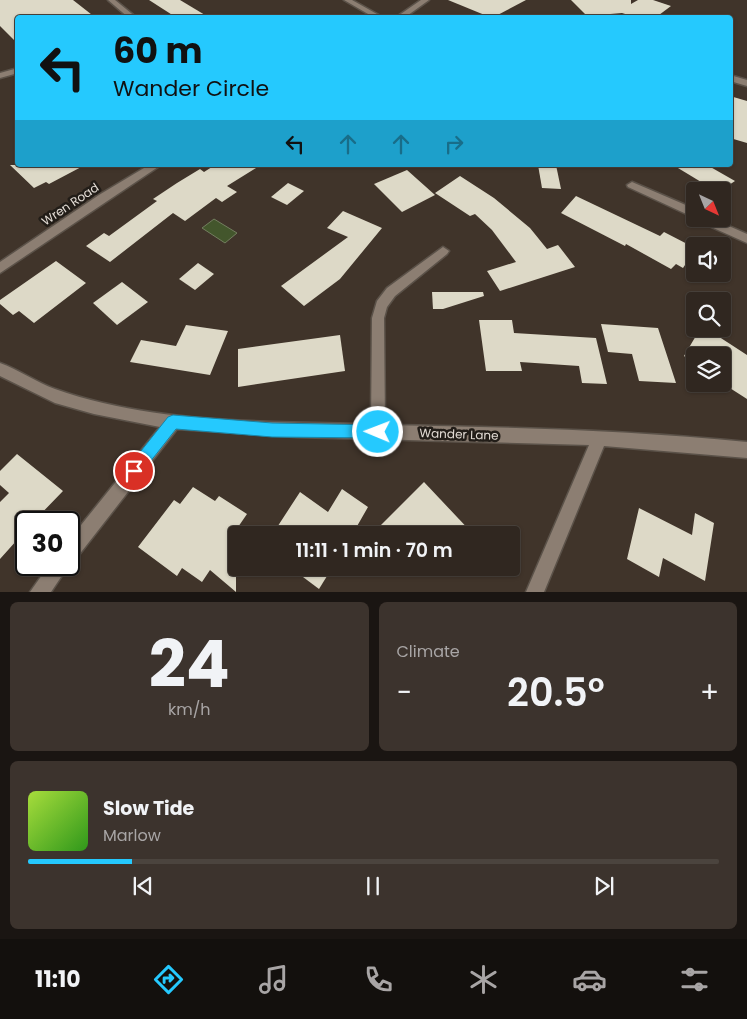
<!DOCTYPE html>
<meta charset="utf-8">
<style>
:root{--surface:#302720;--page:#3c332d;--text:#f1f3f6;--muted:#a8a5a5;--line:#4b443e;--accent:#25c9fe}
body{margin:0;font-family:Poppins,sans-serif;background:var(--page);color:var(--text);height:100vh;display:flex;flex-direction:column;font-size:19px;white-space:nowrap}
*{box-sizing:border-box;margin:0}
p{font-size:16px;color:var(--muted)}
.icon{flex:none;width:28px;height:28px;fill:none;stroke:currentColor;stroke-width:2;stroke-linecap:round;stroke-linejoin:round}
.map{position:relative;height:592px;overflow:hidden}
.side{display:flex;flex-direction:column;gap:10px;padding:10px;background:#1a1512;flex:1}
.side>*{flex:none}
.banner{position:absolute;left:15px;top:15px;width:718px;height:152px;border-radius:5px;box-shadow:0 1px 4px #0004,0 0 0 1px var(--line);background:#25c9fe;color:#111;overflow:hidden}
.needle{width:32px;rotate:137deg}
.fabs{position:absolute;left:686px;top:182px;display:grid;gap:10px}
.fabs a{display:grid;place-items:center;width:45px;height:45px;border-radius:5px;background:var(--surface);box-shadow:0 1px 4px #0004,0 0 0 1px var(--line);font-size:25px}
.speed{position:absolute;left:15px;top:511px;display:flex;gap:10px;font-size:25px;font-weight:700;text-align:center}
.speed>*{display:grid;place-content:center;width:65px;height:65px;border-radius:50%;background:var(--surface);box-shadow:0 1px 4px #0004,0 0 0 1px var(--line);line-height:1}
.speed .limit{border:2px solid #111;border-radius:8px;background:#fff;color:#111}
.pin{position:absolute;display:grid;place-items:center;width:42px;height:42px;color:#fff;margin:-21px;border:2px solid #fff;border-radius:50%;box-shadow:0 1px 5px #0007}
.me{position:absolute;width:55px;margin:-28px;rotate:271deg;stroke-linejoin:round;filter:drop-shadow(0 0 4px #0008)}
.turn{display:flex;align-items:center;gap:18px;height:105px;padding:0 15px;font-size:22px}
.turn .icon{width:65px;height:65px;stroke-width:2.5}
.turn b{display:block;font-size:35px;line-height:42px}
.lanes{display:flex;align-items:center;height:48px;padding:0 15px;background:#0003;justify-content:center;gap:25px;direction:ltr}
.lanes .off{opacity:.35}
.big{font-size:38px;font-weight:600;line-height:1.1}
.side .tile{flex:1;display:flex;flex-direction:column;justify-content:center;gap:8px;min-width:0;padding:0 18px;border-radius:8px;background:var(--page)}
.side .dial{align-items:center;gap:0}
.dial b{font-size:65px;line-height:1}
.song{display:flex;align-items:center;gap:15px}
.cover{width:60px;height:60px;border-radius:8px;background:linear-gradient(135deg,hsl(80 70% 55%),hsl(110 70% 35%))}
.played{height:5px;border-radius:2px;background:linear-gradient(90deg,var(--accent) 15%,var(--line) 15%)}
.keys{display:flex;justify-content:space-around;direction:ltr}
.heat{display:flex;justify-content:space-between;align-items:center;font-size:28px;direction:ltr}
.side .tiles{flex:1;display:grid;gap:10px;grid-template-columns:1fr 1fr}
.tile:last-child{grid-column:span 2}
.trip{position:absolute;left:228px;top:526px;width:292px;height:50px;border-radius:5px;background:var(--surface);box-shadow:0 1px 4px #0004,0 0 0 1px var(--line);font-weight:600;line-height:50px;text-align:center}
.tabs{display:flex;height:80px;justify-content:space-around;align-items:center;background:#13100d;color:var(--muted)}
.tabs .icon{width:35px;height:35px}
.tabs .current{color:var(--accent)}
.tabs b{font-size:22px;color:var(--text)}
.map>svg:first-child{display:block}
.water{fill:#43562c;stroke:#737e5f}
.building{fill:#ddd9c7}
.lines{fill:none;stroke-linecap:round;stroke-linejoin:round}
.street-casing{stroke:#5b5249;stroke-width:3}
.street{fill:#8c7e72;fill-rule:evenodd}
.route{fill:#25c9fe;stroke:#1883a5}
.labels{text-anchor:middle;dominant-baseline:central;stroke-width:5;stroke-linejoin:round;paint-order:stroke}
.street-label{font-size:12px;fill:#e3dcd5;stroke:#221d18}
</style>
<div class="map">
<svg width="747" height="592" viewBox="0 0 747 592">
<rect width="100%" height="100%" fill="#40342a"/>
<!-- water -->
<path class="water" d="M214 219 237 233 225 243 202 228Z"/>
<!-- building -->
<g class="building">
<path d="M0 0H73L96 18H18V44L0 26Z"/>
<path d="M149 0H180L210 18H177Z"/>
<path d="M448 0H526L492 18Z"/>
<path d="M571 0H631V4L638 0H653L671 6 655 18H638L622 13 587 16Z"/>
<path d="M730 96 747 101V143L730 138Z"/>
<path d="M10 165H85L49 184 46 182 34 188Z"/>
<path d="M215 165H261L227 186 237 192 222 202 216 198 185 221 173 213 110 262 86 246 104 233 109 236 157 201 153 199 177 183 200 169 204 172Z"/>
<path d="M538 165H556L561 189 542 188Z"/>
<path d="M673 165H707L735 181 720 191H716Z"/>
<path d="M407 170 435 195 402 212 374 184Z"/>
<path d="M460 176 494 198 530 228 547 249 558 245 575 267 500 291 487 271 516 262 492 230 475 214 470 216 435 193Z"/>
<path d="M288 183 304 191 287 205 271 197Z"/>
<path d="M576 196 660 236 664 232 695 248V267L687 262 683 268 676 264 671 269 626 244 625 246 561 213Z"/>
<path d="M343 211 382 228 340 279 304 306 281 286 348 237 327 228Z"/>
<path d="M56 261 86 283 34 323 19 311 13 315 0 304V300Z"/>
<path d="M198 263 214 274 195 290 179 279Z"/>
<path d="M122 282 148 302 117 325 93 303Z"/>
<path d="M432 292H483L484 296 443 309H433Z"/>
<path d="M479 320H512L514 333 596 338 607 384 582 383 579 366 520 362 522 371H486Z"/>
<path d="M601 324 658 328 676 383 639 381 632 354 608 352Z"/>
<path d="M186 325 228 331 210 375 130 362 141 340 176 346Z"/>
<path d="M700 329H707L747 355V399L722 383V356H695V364L684 356Z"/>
<path d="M340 335 345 371 238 387V349Z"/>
<path d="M17 454 63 491 33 522H26V530L0 559V502L9 493 0 485V471Z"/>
<path d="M424 482 474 535H390L381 525Z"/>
<path d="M193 487 215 501 219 496 247 514 236 530V592L210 570 202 582 182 568 177 576 138 547 174 500 180 504Z"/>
<path d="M342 489 368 507 352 535H272L300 492 328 512Z"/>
<path d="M639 508 692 535 695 513 714 523 705 581 663 558 659 577 627 559Z"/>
<path d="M291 568H332L319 589Z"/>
</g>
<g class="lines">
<!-- street casing -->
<g class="street-casing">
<g id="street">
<path d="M108 0H115L137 18H129Z"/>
<path d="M344 0H352L384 18H375Z"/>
<path d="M421 0H429L404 18H395Z"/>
<path d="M18 68V73L0 78V73Z"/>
<path d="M730 75 747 80V86L730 81Z"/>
<path d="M149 165H161L0 273V262L99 195Z"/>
<path d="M632 182 695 209V218L628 187 627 185Z"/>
<path d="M698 219H713L747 234V243L700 222Z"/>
<path d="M443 247 449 251 447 254 395 296 387 307 384 318 385 425C506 427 627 430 747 442V458L604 446 544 592H526L589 445 297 437 177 429 75 560 69 563V540L160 427 94 414 55 403 0 376V363C19 370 36 382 55 389 153 424 268 422 371 424L372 318 377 301 387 288Z"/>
<path d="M49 565H69L51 592H30Z"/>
</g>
</g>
<!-- street -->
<use href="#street" class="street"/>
</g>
<!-- route -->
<path class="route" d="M173 415 272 423 378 425 383 427 385 432 383 436 378 438 272 437 176 429 139 476 134 478 129 476 127 471 129 466 168 417Z"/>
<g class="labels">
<!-- street labels -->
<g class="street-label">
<text transform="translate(70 204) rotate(-34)">Wren Road</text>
<text transform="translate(459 434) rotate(2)">Wander Lane</text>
</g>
</g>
</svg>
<div class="fabs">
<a><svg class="needle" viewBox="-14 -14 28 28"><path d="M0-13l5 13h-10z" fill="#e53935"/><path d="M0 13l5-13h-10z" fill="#a8a5a5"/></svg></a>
<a><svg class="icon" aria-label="sound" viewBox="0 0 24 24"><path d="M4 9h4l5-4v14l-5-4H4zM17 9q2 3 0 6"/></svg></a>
<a><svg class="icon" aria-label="search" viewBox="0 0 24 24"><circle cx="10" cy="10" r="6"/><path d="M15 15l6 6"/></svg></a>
<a><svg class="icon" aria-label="layers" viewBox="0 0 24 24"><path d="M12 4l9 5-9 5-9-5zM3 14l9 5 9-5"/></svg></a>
</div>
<div class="speed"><div class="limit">30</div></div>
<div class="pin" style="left:134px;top:471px;background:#d93025"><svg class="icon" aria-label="arrive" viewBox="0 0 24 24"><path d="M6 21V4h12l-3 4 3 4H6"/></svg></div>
<svg class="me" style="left:378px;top:432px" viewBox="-20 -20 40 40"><circle r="17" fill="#25c9fe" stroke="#fff" stroke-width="3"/><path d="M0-11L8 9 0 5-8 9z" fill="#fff"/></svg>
<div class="trip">11:11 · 1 min · 70 m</div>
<div class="banner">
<div class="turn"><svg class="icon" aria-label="left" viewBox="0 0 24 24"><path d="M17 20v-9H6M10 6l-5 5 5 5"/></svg><div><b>60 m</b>Wander Circle</div></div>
<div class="lanes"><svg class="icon" aria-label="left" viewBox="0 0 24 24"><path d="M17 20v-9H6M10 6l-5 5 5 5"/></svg><svg class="icon off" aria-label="ahead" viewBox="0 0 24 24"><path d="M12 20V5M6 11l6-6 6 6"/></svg><svg class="icon off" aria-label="ahead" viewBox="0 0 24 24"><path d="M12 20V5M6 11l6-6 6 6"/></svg><svg class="icon off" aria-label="right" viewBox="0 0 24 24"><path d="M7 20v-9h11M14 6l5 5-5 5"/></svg></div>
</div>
</div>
<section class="side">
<div class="tiles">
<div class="tile dial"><b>24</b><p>km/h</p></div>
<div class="tile"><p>Climate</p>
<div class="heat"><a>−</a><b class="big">20.5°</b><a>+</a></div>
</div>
<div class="tile">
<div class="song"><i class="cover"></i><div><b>Slow Tide</b><p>Marlow</p></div></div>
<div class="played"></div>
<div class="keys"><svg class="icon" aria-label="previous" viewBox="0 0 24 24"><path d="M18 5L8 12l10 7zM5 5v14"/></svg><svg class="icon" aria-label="pause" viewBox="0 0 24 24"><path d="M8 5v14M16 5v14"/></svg><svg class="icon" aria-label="next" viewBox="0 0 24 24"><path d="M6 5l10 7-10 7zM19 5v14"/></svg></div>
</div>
</div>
</section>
<nav class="tabs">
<b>11:10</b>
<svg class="icon current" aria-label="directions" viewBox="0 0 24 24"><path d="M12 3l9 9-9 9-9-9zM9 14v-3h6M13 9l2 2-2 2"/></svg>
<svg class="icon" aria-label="music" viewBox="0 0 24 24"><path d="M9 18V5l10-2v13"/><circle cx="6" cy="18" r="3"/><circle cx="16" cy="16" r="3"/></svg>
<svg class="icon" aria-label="phone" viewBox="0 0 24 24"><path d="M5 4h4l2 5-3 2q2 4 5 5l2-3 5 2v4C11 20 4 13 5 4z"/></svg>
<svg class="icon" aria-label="climate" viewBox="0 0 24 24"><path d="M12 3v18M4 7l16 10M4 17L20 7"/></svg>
<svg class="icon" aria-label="car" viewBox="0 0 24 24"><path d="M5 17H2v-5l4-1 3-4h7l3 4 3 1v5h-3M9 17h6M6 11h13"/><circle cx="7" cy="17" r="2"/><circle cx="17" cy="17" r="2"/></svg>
<svg class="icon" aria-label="filters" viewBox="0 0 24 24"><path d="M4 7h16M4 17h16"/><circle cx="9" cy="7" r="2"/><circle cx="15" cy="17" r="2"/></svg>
</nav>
